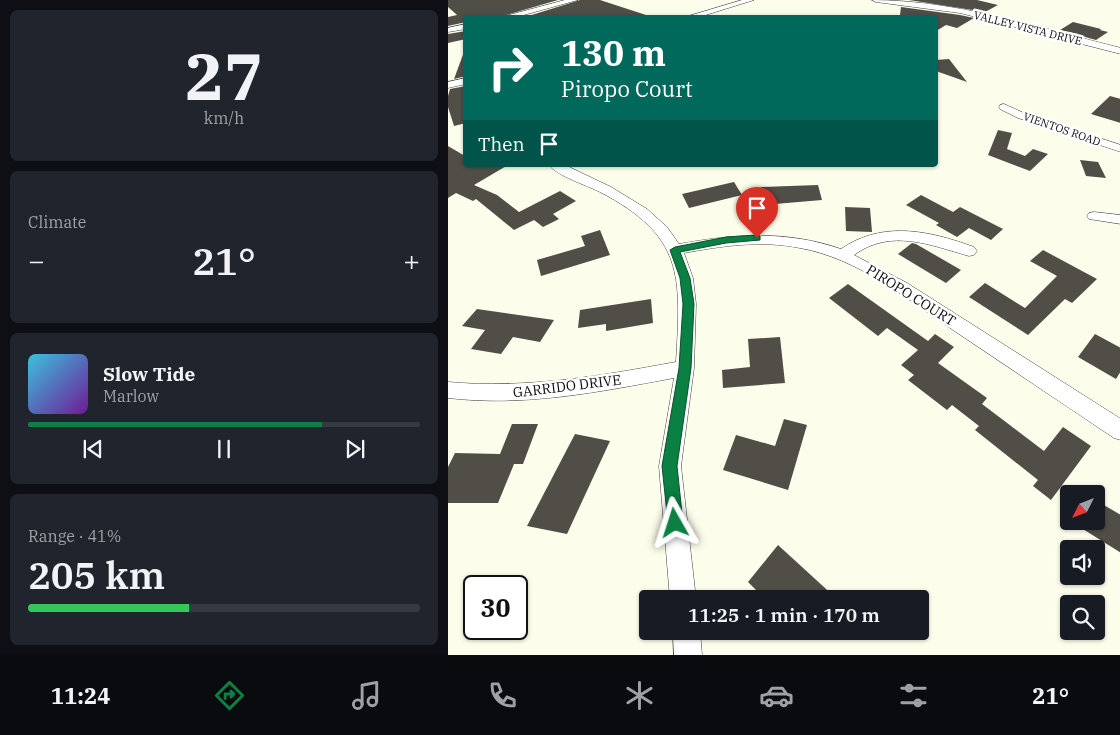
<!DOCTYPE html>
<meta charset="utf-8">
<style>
:root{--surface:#171b24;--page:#20242c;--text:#f1f3f6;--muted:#9ea1a6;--line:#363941;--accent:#0b8043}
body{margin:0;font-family:"IBM Plex Serif",serif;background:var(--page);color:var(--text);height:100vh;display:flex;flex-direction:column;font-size:19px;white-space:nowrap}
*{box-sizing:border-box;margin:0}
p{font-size:16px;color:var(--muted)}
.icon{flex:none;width:28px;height:28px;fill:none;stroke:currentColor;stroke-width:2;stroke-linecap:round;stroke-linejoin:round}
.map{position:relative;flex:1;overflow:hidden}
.drawer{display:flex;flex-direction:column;gap:10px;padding:10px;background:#0d0f14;width:448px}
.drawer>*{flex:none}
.top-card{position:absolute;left:15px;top:15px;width:475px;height:152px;border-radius:5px;box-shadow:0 1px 4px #0004;background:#00695c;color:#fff;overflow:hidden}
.needle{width:32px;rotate:228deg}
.buttons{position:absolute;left:612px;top:485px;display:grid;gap:10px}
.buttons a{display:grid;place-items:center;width:45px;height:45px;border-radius:5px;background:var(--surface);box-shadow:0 1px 4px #0004;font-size:25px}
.speed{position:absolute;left:15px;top:575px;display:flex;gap:10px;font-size:25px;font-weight:700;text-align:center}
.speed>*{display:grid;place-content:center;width:65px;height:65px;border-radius:50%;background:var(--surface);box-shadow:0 1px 4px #0004;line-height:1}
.speed .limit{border:2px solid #111;border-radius:8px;background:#fff;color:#111}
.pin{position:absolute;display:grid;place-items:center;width:42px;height:42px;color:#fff;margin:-51px -21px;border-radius:50% 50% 50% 0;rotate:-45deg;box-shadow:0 0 5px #0007}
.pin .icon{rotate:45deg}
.me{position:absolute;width:55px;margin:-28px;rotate:354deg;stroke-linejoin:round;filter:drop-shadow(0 0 4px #0008)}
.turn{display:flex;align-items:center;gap:18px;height:105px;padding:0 15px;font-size:22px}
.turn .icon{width:65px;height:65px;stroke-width:2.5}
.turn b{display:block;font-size:35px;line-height:42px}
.then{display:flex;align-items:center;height:48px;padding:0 15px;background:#0003;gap:10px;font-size:19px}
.big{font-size:38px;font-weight:600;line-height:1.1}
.drawer .card{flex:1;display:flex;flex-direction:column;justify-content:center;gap:8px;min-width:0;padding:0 18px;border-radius:8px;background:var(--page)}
.drawer .dial{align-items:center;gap:0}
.dial b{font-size:65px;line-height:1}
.song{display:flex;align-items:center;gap:15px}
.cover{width:60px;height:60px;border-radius:8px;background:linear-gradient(135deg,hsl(190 70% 55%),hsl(280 70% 35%))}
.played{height:5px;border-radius:2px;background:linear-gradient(90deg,var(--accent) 75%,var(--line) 75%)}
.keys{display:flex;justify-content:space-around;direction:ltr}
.heat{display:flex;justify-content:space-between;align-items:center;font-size:28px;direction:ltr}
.charge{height:8px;border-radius:4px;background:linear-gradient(90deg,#34c759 41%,var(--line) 0)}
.trip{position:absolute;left:191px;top:590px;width:290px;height:50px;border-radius:5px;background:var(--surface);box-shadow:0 1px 4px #0004;font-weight:600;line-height:50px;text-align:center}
.menu{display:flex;height:80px;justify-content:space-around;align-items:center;background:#090b0e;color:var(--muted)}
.menu .icon{width:35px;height:35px}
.menu .selected{color:var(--accent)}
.menu b{font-size:22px;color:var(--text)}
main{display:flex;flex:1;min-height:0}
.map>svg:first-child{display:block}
.building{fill:#514e48}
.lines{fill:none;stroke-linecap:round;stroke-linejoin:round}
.minor-casing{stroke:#3d3d3d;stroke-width:1}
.minor{fill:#fff;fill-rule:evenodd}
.route{fill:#0b8043;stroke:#07532c}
.labels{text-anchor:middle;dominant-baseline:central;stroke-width:5;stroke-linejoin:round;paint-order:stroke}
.far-street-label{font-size:11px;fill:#0a0a0a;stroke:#fff}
.street-label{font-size:14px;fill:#0a0a0a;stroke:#fff}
</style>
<main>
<section class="drawer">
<div class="card dial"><b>27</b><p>km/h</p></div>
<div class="card"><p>Climate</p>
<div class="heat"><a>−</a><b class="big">21°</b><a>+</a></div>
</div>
<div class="card">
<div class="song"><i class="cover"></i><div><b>Slow Tide</b><p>Marlow</p></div></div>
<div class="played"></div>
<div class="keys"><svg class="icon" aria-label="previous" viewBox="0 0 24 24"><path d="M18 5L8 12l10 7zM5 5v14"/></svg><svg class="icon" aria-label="pause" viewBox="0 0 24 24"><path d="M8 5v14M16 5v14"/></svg><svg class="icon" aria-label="next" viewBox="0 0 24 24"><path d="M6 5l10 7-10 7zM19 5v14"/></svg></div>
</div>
<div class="card"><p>Range · 41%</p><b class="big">205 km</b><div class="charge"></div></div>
</section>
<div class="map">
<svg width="673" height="655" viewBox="0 0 673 655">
<rect width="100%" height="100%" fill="#fcfdea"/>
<!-- building -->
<g class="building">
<path d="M0 0H110L48 18H18V22L0 26V17L9 15 0 7Z"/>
<path d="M132 0H152L198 15 197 18H74Z"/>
<path d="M461 0H529L550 5 537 12Z"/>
<path d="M453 7 512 15 526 18 509 28 498 25 488 31V18L452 15Z"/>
<path d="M625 22 653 29 652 30 660 32 648 40 612 30Z"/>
<path d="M18 31V39L0 43V34Z"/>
<path d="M16 52H18V76L6 79Z"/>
<path d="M501 59 519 82 488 71V60Z"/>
<path d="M18 86V123L6 126 0 107V96L2 89Z"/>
<path d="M662 96 673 99V123L643 114Z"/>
<path d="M550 130 564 133 559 149 577 156 585 149 600 154 582 171 540 155Z"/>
<path d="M0 146 17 156 15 151 18 152V165H60L26 185 49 195 71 212 112 191 128 201 105 214 111 219 95 227 86 220 66 230 28 199 25 201 8 193 0 198Z"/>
<path d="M632 160 650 162 658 178 638 176Z"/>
<path d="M286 182 294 195 241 208 234 194Z"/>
<path d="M370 185 374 200 315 205 313 187Z"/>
<path d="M473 195 505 212 512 207 555 229 543 240 521 228 509 237 488 225 491 223 458 205Z"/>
<path d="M397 207 422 208 424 232 398 231Z"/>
<path d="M152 230 162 255 93 276 89 260 137 246 133 236Z"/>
<path d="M464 243 468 244 513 270 498 283 450 254Z"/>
<path d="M595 250 649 279 624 303 617 299 580 335 521 297 537 283 577 308 609 276 582 261Z"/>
<path d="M400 284 480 341 487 334 506 347 490 363 539 398 534 404 596 451 615 427 643 446 603 500 585 486 590 480 527 430 531 426 504 405 499 410 460 380 466 375 453 365 470 350 439 328 430 336 381 298Z"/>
<path d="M203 299 205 323 158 331V324L130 328 132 310Z"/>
<path d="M29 309 106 320 92 342 65 337 53 354 23 349 37 330 14 326Z"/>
<path d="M647 334 673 348V371L668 379 630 357Z"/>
<path d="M332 337 337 383 275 388 274 370 302 367 300 339Z"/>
<path d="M336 419 359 425 340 490 275 470 288 435 327 446Z"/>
<path d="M64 424H90L75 464H66L50 503H0V467L7 453 52 454Z"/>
<path d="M127 434 162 441 119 534 79 526Z"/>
<path d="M649 501 673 515V553L622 521H649Z"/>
<path d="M330 545 389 599H317L300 582Z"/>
</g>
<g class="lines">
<!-- minor casing -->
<g class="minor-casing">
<g id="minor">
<path d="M117 0H130L65 18H50Z"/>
<path d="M294 0H306L248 18H234Z"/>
<path d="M424 0C508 0 592 28 673 48V54L512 13 428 2Z"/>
<path d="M18 24V29L0 32V28Z"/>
<path d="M18 78V84L0 88V82Z"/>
<path d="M556 104 578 114 673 145V152L570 118 552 109 551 107 552 105Z"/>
<path d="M101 165H117L163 187 199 209 219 227 231 244C287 234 338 230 393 249 435 220 482 231 526 247L529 251 526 255 521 256C482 245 443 228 406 255L459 283 673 419V440L666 438C612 402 559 366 505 330 458 298 409 258 352 248 313 240 274 246 236 253L245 278 248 304 246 368 233 466 248 599H222L211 466 226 378C150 392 77 407 0 398V382C78 389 152 376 228 362 233 275 236 236 152 192 138 185 109 176 101 165Z"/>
<path d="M646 212 673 215V224L641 219 639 216 641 213Z"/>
<path d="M225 631H252L254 655H226Z"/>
</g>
</g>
<!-- minor -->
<use href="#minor" class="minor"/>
</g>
<!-- route -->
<path class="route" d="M309 235 312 236V240L278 243 232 252 242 278 246 304 243 368 229 466 235 523 233 529 227 531 222 529 220 523 214 466 231 368 235 304 232 278 222 250 227 247 278 237Z"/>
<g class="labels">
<!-- far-street labels -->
<g class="far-street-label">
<text transform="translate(580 28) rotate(14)">VALLEY VISTA DRIVE</text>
<text transform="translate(614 129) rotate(19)">VIENTOS ROAD</text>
</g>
<!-- street labels -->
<g class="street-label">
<text transform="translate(463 295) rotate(32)">PIROPO COURT</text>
<text transform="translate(119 386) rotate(-7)">GARRIDO DRIVE</text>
</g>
</g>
</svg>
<div class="buttons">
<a><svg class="needle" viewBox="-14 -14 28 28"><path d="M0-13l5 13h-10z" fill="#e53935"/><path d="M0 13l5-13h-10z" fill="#9ea1a6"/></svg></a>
<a><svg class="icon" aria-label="sound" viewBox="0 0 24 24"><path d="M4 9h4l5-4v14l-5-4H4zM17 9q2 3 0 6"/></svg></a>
<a><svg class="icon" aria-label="search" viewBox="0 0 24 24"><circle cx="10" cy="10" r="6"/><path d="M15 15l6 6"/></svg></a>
</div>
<div class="speed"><div class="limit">30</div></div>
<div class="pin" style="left:309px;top:238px;background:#d93025"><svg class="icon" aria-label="arrive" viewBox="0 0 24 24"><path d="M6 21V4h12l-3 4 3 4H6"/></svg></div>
<svg class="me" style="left:227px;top:523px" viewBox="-20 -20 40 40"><path d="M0-17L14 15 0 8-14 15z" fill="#0b8043" stroke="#fff" stroke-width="4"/></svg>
<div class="trip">11:25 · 1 min · 170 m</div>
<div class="top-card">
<div class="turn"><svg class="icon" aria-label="right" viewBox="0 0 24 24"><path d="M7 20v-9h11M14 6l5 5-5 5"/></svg><div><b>130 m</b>Piropo Court</div></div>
<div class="then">Then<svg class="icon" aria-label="arrive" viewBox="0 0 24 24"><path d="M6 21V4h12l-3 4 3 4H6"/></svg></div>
</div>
</div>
</main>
<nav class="menu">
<b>11:24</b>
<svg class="icon selected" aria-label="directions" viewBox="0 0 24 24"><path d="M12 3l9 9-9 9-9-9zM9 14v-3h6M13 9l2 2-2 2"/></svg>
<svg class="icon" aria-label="music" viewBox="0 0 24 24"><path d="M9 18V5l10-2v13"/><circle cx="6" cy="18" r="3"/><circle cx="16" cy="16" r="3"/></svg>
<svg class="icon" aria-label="phone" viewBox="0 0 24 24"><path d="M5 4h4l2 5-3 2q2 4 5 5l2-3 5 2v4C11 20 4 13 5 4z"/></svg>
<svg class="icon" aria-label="climate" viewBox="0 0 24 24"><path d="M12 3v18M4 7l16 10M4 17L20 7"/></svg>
<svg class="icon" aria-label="car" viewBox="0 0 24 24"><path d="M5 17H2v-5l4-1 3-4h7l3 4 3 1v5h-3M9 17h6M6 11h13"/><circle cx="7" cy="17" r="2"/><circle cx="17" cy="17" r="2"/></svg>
<svg class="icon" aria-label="filters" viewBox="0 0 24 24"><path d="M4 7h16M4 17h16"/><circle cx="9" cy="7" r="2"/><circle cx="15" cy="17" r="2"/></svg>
<b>21°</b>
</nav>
